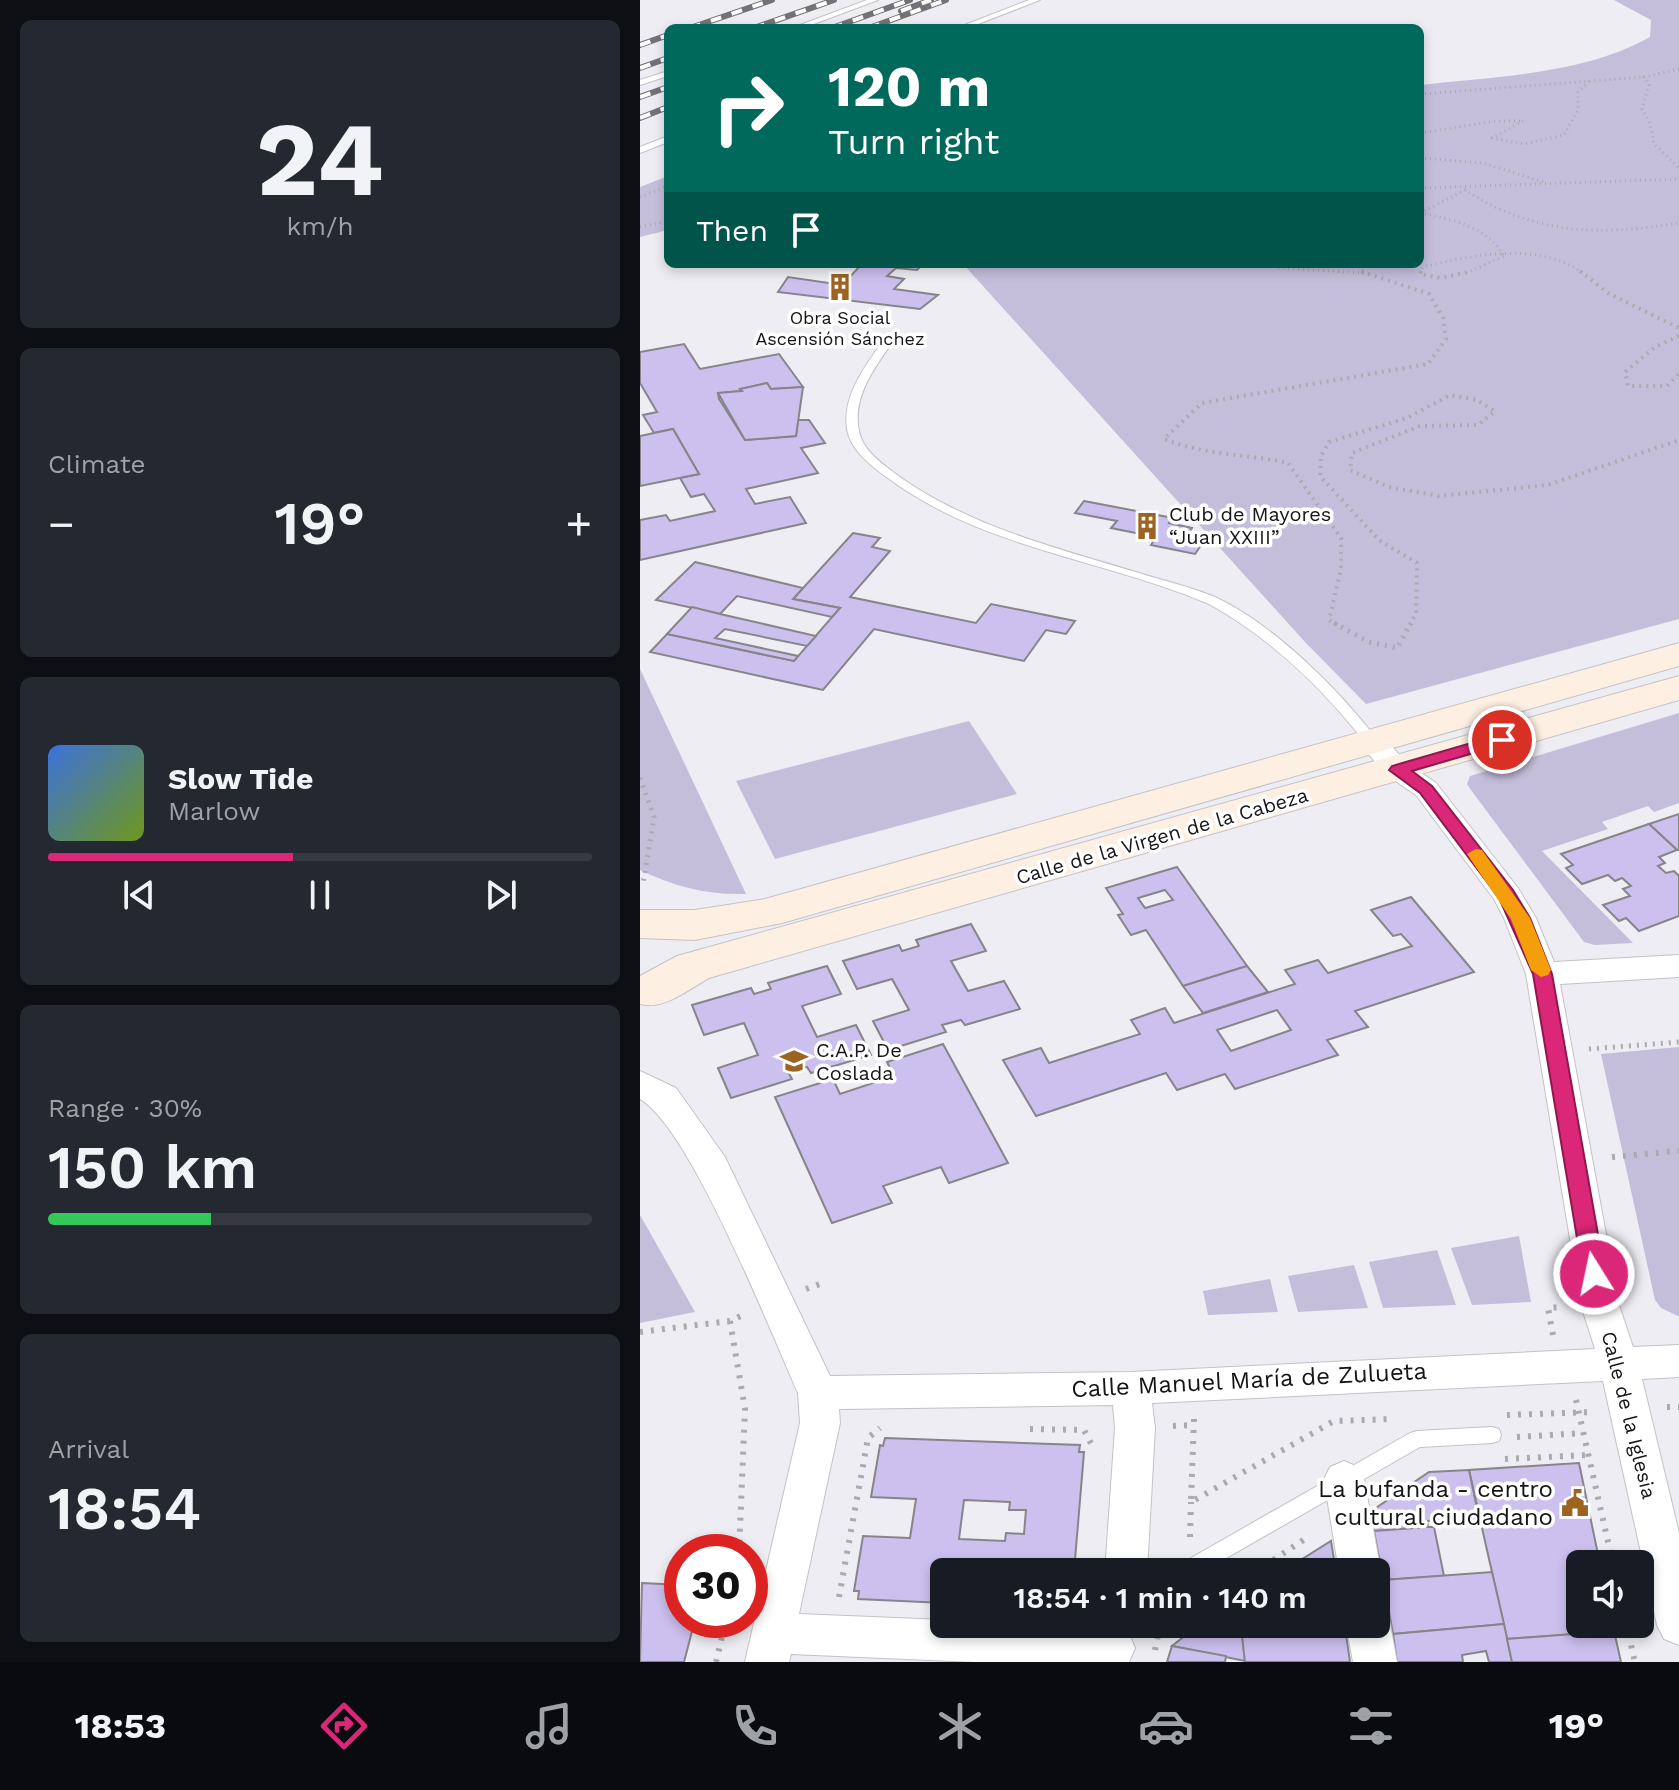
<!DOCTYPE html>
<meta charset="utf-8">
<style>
:root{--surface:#171b24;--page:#242831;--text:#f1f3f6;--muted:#9ea1a6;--line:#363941;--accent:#db2777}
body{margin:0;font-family:"Work Sans",sans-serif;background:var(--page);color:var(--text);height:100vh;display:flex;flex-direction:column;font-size:30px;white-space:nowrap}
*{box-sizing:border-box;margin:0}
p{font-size:26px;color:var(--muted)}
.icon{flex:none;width:44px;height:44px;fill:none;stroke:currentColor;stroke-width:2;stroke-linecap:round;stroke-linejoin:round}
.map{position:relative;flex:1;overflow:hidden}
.drawer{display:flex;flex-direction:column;gap:20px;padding:20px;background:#0d0f14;width:640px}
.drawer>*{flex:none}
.banner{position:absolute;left:24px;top:24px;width:760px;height:244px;border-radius:12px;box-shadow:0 4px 12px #0003;background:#00695c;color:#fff;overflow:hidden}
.controls{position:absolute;left:926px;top:1550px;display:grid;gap:16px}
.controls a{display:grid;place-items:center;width:88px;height:88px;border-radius:12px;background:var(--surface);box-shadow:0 4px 12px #0003;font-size:40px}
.speed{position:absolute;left:24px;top:1534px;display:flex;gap:16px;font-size:40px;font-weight:700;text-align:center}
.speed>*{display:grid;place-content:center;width:104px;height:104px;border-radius:50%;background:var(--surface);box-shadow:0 4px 12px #0003;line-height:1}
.speed .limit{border:12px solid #d22;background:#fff;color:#111}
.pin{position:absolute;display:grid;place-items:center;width:68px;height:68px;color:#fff;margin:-34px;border:4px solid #fff;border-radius:50%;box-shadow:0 2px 8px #0007}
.me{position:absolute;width:88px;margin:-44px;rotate:350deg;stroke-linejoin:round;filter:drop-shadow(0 0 6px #0008)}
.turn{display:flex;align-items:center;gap:28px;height:168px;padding:0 32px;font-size:36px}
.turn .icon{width:104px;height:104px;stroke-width:2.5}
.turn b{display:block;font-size:56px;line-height:68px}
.then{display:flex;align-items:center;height:76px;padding:0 32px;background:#0003;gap:16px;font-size:30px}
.big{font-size:60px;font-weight:600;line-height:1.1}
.drawer .widget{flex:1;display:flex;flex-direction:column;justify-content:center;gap:12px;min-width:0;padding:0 28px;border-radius:12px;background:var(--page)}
.drawer .dial{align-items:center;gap:0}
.dial b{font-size:104px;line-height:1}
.song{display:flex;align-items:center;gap:24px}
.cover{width:96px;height:96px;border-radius:12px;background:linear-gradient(135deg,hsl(220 70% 55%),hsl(80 70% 35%))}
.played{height:8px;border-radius:4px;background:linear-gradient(90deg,var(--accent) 45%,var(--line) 45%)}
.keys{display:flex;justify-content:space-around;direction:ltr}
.heat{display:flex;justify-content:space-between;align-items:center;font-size:44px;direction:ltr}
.charge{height:12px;border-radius:6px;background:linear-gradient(90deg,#34c759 30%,var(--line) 0)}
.trip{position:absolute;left:290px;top:1558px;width:460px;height:80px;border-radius:12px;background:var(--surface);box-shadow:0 4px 12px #0003;font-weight:600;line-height:80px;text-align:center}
.dock{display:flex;height:128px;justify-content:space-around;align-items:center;background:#090b0e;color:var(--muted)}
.dock .icon{width:56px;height:56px}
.dock .on{color:var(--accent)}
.dock b{font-size:36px;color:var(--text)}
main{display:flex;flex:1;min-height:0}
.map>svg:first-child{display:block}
.green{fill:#c5bedb}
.building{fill:#ccc0ef;stroke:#86858a;stroke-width:2;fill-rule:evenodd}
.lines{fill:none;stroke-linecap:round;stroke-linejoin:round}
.service-casing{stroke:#c3c2c8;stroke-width:2}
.minor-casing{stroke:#c3c2c8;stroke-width:2}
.secondary-casing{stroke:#c3c2c8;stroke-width:2}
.path-far3{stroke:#abaaaf;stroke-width:3;stroke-dasharray:1 4;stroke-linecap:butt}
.path-far2{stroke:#abaaaf;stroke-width:4;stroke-dasharray:2 5;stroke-linecap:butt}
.path-far1{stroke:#abaaaf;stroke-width:5;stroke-dasharray:2 6;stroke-linecap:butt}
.path{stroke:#abaaaf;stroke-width:6;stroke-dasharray:3 8;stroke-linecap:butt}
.service{fill:#fff;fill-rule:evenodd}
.minor{fill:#fff;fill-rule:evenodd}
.secondary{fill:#fdf0e2;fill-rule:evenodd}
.rail-casing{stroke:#737276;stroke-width:6}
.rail{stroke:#fff;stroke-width:4;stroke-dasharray:11;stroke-linecap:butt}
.route{fill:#db2777;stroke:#8e194d;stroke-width:2}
.slow{fill:#f59e0b}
.labels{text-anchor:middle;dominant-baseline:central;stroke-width:7;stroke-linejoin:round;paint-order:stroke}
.far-poi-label{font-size:18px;fill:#151417;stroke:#fff}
.poi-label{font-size:20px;fill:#151417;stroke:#fff;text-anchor:start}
.street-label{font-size:20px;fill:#151417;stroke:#fff}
.near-street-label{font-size:24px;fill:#151417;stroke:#fff}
.near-poi-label{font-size:24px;fill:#151417;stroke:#fff;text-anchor:end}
</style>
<main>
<section class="drawer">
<div class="widget dial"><b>24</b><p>km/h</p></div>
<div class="widget"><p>Climate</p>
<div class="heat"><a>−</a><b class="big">19°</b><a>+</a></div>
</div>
<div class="widget">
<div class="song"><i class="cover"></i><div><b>Slow Tide</b><p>Marlow</p></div></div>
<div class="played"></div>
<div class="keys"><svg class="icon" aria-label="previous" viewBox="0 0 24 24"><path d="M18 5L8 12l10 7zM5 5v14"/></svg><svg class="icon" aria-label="pause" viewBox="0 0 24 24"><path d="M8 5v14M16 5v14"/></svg><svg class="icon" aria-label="next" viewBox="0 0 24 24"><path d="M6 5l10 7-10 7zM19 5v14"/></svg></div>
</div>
<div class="widget"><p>Range · 30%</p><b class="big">150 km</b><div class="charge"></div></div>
<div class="widget"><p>Arrival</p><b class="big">18:54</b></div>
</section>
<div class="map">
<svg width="1039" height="1662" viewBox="0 0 1039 1662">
<rect width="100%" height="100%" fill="#eeedf3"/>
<!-- green -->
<g class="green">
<path d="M974 0H1039V619L726 704 665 642 323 264H780V85C856 76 942 75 1010 37L1011 20Z"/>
<path d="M28 176V230L0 237V187Z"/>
<path d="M0 670V669L106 894C66 895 36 887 0 870Z"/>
<path d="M1039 713V803L1014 812 1008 806 962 822 968 829 902 851 993 943 955 945 944 942 831 790 827 784 830 776Z"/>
<path d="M329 721 377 794 135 859 96 781Z"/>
<path d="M1039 1047V1316H1038L1021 1308 1015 1300 961 1054Z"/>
<path d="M0 1215 55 1312 0 1323Z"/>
<path d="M879 1236 891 1302 832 1305 811 1248Z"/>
<path d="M797 1250 816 1305 743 1308 729 1262Z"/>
<path d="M714 1265 728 1308 658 1312 648 1276Z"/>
<path d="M630 1279 638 1312 568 1315 563 1291Z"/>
</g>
<!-- building -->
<g class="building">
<path d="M222 264H283L277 270 256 268 247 276 264 279 254 289 298 295 280 309 138 292 148 277 202 285Z"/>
<path d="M44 344 60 369 139 354 163 387 131 389 127 383 100 389 102 391 78 393 79 399 105 440 156 436 158 420H169L185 443 161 448 178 473 106 489 115 504 150 497 166 523 0 560V520L26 515 30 521 75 511 64 494 51 497 40 478 59 474 33 429 14 433 3 415 17 412 0 383V352Z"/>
<path d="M127 383 131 389 163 387 156 436 105 440 78 393 102 391 100 389Z"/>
<path d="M33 429 59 474 0 486V436Z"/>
<path d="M444 501 533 518 529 523 552 528 546 537 564 541 555 554 511 545 516 537 471 528 477 521 435 513Z"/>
<path d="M213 533 240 538 232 547 250 551 210 597 336 623 351 604 435 621 426 634 406 630 384 661 234 629 183 690 10 652 27 634 154 661 200 608 153 599Z"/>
<path d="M55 562 163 588 153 599 200 608 192 617 97 596 80 614 16 600Z"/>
<path d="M52 607 80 614 176 636 167 646 85 629 75 638 158 656 154 661 27 634Z"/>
<path d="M1039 814V850H1037L1009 824Z"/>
<path d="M1009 824 1037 850 1019 857 1025 863 1018 866 1026 873 1034 871 1039 876V916L999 931 986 918 979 921 963 905 990 896 983 889 991 886 982 878 975 881 968 875 942 884 926 868 933 865 921 854Z"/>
<path d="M537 867 607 966 543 986 506 930 491 935 478 915 483 914 466 888ZM525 890 533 900 505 908 498 898Z"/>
<path d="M771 897 834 972 715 1011 728 1027 687 1040 698 1055 595 1089 585 1074 537 1090 526 1073 396 1116 363 1060 401 1048 409 1063 500 1034 491 1020 525 1008 534 1023 655 984 645 970 678 960 688 973 772 946 761 934 753 936 731 910ZM637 1010 651 1030 591 1051 577 1030Z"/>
<path d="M331 924 346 951 311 961 328 991 364 981 380 1009 325 1025 321 1020 302 1025 306 1032 248 1050 233 1021 269 1010 252 979 217 989 203 961 259 945 262 951 279 946 276 940Z"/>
<path d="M187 966 201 994 162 1006 177 1037 216 1025 231 1055 171 1073 167 1067 148 1072 152 1079 91 1098 78 1068 118 1055 104 1023 64 1035 52 1005 111 988 114 994 131 989 128 983Z"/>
<path d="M607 966 628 992 563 1013 543 986Z"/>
<path d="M303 1044 368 1163 309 1183 301 1167 243 1186 252 1203 192 1223 135 1097 193 1079 200 1094 254 1076 247 1062Z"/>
<path d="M245 1438 440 1445 439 1452H444L434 1572H304V1603L218 1599 219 1591H214L223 1536 270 1538 276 1499 231 1497 240 1445 243 1446ZM324 1500 370 1502 369 1510H386L384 1534 366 1533 365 1541 319 1539Z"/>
<path d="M939 1463 960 1564H940V1624H973L974 1631 867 1639 829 1470Z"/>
<path d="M829 1470 839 1518 787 1521 788 1527 734 1531 730 1512 789 1472Z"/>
<path d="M788 1527H794L804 1576 743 1580 734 1531Z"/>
<path d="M691 1541 696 1572H642L651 1566Z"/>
<path d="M852 1572 864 1624 753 1634 743 1580Z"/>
<path d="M2 1583 42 1585V1620H55L44 1662H0Z"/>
<path d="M560 1624H601L605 1661 532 1646Z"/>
<path d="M601 1624H704L705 1628 602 1636Z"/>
<path d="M864 1624 872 1662H849L846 1651 822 1655 823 1662H757L753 1634Z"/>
<path d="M705 1628 710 1662H605L602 1636Z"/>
<path d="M974 1631 981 1662H872L867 1639Z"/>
<path d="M532 1646 586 1656 585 1662H527Z"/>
</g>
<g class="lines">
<!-- service casing -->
<g class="service-casing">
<g id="service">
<path d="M227 0H238L163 28H152Z"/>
<path d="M389 0H400L328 28H317Z"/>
<path d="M28 71V76L0 85V80Z"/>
<path d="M28 136V142L0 153V147Z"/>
<path d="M247 340 252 343C234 368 212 398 219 431 222 449 240 462 253 472 326 526 414 547 499 573 524 581 551 587 575 597 633 624 700 690 738 741L736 744H726C683 688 630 638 569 604 460 558 342 549 245 476 230 465 210 449 207 429 202 396 225 366 243 341Z"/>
<path d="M852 1427 859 1429 861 1435 859 1441 852 1443 780 1447 562 1572H534L537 1566 770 1433 777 1431Z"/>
</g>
</g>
<!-- minor casing -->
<g class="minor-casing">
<g id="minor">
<path d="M731 732 741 735 768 764 796 783 878 888 896 918 914 962 1039 955V977L920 984 979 1305 993 1347 1039 1345V1377L1002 1379 1039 1533V1645L1024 1639 1017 1625 963 1381 512 1403 515 1428 507 1572H465L475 1428 473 1405 199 1409 200 1423 159 1614 304 1620V1624L473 1628 489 1634 495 1648 489 1662H336L151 1654 149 1662H105L160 1423 158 1393C130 1331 51 1129 0 1099V1071L36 1088 85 1157 190 1376 491 1372 955 1349 941 1305 886 974 864 918 854 899 776 795 748 776 717 741 721 735Z"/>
<path d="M704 1461 718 1467 724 1479 741 1572 736 1583V1572H699L684 1479 690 1467Z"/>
<path d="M736 1607 743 1610 750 1624 757 1662H713L706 1624H736Z"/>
</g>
</g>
<!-- secondary casing -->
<g class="secondary-casing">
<g id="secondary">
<path d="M1039 643V666L142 923 55 940 0 938V910H55L125 899Z"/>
<path d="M1039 676V700L69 978C49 989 23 1011 0 1004V976L37 956Z"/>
</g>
</g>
<!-- path-far3 -->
<g class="path-far3">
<path d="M1039 69 1004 77 1009 85 1002 109 1010 123 1014 144 1039 168"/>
<path d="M780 94 1004 77"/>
<path d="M883 121 852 138 884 144 924 135 938 110V92L949 81"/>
<path d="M780 133 856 121H882"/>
<path d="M780 158 843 163 904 182"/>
<path d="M780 188 1039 179"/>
<path d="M0 197 28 186"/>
<path d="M780 213 825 190C895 235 959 236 1039 223"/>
<path d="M780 213C813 220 845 225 864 256"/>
<path d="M0 227 28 221"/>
<path d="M629 264 638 268 726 273"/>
<path d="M780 273 783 267C832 255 899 241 943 273"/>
<path d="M826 273 864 256"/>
</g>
<!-- path-far2 -->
<g class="path-far2">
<path d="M781 271 780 274 801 278 832 271"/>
<path d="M940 271 968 293 1039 328"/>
<path d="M1039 336 1015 347 985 372 988 386H1027L1039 374"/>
<path d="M697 625 689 620 701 569V538L648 463C607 454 563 455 524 439L562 403 788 364 806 339 803 318 789 294 720 271"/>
<path d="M770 625 776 613 777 563 739 540 680 476 681 456 689 442 767 418 810 395 837 400 855 411 838 425 780 426 712 453 710 470 749 487 799 496 908 485 1039 440"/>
</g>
<!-- path-far1 -->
<g class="path-far1">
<path d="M694 623 729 642 757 648 771 623"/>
<path d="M0 778 14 817 3 884"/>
<path d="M949 1049 1039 1042"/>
</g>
<!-- path -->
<g class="path">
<path d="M972 1157 1039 1151"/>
<path d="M166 1289 180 1284"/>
<path d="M90 1321 105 1409 99 1552"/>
<path d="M0 1332 90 1321 105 1314"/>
<path d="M913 1335 908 1308 922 1307"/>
<path d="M936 1400 973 1564"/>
<path d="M1027 1407H1039"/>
<path d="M867 1415 953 1412"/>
<path d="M554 1419 551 1502 694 1421 753 1419"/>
<path d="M533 1426 554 1425"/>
<path d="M390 1429 444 1430 453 1447"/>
<path d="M877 1437 943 1433"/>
<path d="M865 1459 948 1455"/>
<path d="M550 1537 551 1502"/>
<path d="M615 1572 665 1539"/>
<path d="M199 1597 228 1438 240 1428"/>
<path d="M986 1624 995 1662"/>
<path d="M515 1650 518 1635 535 1624"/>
<path d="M76 1662 86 1620"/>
</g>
<!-- service -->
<use href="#service" class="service"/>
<!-- minor -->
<use href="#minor" class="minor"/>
<!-- secondary -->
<use href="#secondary" class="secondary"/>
<!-- rail casing -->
<g class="rail-casing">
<g id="rail">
<path d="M261 11 291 0"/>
<path d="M50 28 132 0"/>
<path d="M114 28 194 0"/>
<path d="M192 28 270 0"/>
<path d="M229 28 306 0"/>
<path d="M0 45 28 35"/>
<path d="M0 68 28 58"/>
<path d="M0 97 28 87"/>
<path d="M0 118 28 107"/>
</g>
</g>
<!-- rail -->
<use href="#rail" class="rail"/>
</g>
<!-- route -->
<path class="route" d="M862 734 871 740 868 743 772 771 792 786 873 890 890 918 912 974 965 1274 962 1281 954 1283 946 1281 943 1274 893 974 859 898 780 793 749 770 752 766Z"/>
<!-- slow -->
<path class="slow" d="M836 849 842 850 890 918 911 970 908 975 901 977 891 970 871 919 827 854Z"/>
<!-- icons -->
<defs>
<g id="building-bare" transform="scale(2.16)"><path d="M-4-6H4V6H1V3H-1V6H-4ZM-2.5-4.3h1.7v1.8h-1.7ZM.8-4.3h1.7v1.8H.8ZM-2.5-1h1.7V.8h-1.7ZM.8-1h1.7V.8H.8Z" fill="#9c6420" stroke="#fff" stroke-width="2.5" paint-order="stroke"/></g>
<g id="school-bare" transform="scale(2.16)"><path d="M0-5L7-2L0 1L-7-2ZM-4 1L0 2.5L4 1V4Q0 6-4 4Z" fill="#9c6420" stroke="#fff" stroke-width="2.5" paint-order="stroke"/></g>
<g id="civic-bare" transform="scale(2.16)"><path d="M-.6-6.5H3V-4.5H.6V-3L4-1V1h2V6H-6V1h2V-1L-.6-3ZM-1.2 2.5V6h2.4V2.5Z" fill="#9c6420" stroke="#fff" stroke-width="2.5" paint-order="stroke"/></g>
</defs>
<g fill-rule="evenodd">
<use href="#building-bare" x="200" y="287"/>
<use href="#building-bare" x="507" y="526"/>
<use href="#school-bare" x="154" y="1061"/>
<use href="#civic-bare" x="935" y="1503"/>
</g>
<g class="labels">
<!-- far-poi labels -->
<g class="far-poi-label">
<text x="200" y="317">Obra Social<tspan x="200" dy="21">Ascensión Sánchez</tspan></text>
</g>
<!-- poi labels -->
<g class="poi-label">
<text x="529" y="514">Club de Mayores<tspan x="529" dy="23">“Juan XXIII”</tspan></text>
<text x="176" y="1050">C.A.P. De<tspan x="176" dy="23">Coslada</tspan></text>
</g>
<!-- street labels -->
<g class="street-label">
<text transform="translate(522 836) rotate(-16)">Calle de la Virgen de la Cabeza</text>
<text transform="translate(989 1415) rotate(76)">Calle de la Iglesia</text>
</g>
<!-- near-street labels -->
<g class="near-street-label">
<text transform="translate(609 1380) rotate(-3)">Calle Manuel María de Zulueta</text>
</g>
<!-- near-poi labels -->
<g class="near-poi-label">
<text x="913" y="1489">La bufanda - centro<tspan x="913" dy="28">cultural ciudadano</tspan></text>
</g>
</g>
</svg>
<div class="controls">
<a><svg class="icon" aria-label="sound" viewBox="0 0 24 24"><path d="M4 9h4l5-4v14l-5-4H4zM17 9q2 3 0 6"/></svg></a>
</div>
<div class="speed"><div class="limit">30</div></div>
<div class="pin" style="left:862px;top:740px;background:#d93025"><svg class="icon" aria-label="arrive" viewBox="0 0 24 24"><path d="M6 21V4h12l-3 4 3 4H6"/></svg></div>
<svg class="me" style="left:954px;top:1274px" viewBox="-20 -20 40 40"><circle r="17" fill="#db2777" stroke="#fff" stroke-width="3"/><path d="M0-11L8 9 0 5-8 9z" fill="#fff"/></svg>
<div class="trip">18:54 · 1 min · 140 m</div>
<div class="banner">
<div class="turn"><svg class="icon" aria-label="right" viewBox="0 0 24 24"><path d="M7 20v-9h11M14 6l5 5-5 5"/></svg><div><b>120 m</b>Turn right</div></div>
<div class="then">Then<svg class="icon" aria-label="arrive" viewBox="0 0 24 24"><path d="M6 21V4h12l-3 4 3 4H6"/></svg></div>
</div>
</div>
</main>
<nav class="dock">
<b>18:53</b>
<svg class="icon on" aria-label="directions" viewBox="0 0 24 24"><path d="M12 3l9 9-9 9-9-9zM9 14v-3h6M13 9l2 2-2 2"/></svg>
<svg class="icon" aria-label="music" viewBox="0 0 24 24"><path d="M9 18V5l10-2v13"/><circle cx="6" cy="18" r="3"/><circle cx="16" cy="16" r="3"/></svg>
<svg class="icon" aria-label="phone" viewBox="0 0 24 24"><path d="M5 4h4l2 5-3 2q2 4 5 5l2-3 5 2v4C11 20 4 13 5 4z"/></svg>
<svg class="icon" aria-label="climate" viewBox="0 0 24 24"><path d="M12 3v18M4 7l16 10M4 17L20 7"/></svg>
<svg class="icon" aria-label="car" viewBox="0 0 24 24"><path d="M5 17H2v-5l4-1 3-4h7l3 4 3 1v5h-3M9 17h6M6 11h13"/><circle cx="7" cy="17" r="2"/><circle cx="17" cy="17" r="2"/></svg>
<svg class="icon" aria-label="filters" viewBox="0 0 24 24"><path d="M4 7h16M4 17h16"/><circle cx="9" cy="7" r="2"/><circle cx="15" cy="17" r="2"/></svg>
<b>19°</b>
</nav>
